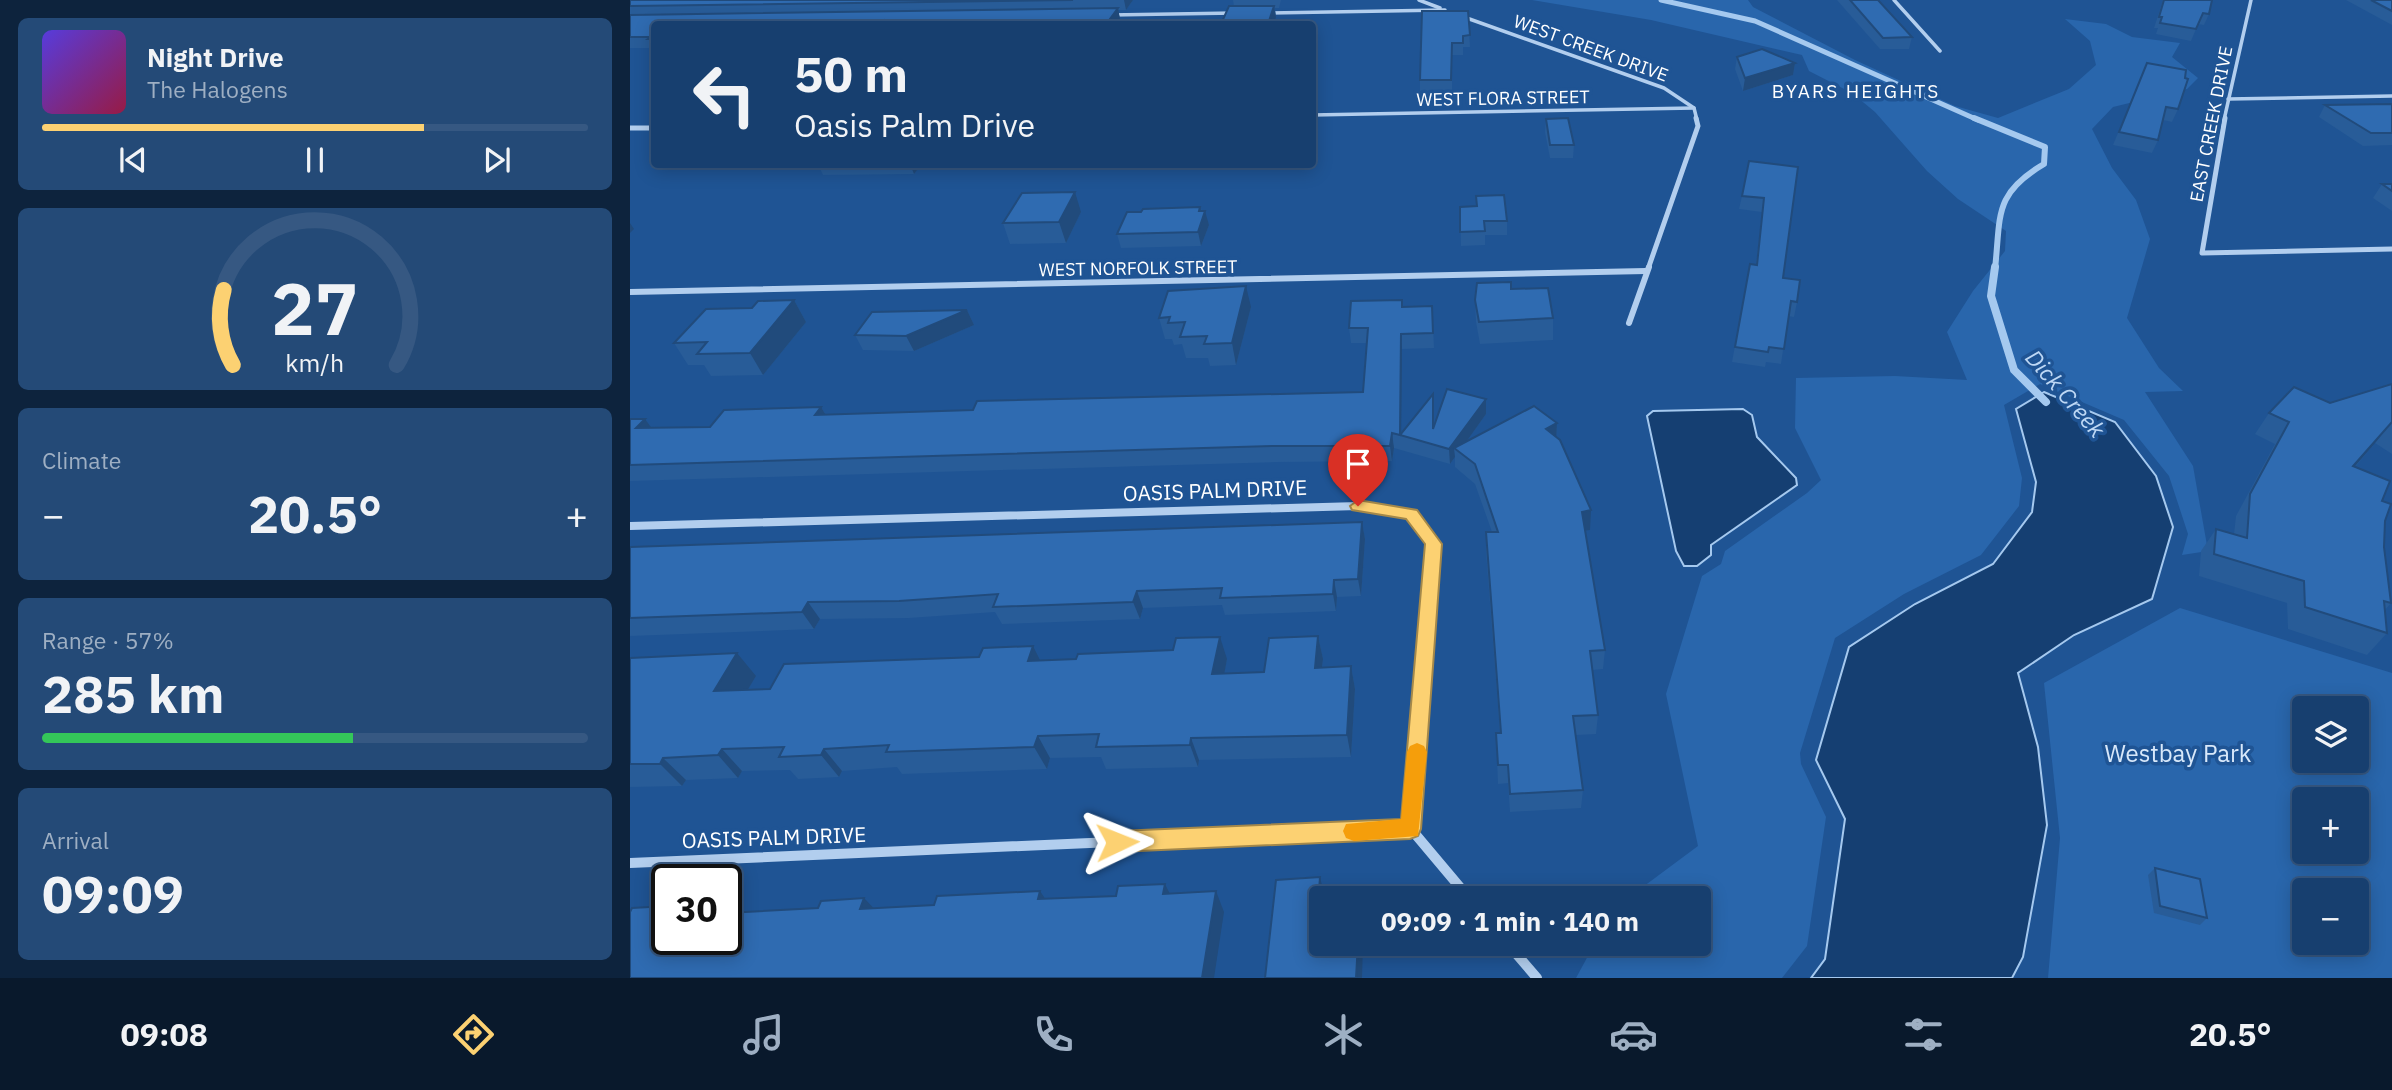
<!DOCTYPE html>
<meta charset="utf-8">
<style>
:root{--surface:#173f6f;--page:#244a77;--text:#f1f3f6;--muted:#9eafc3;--line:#365882;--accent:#fcd172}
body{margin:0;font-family:"IBM Plex Sans",sans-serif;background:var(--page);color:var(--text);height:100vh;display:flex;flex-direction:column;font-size:26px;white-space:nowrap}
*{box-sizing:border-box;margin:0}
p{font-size:23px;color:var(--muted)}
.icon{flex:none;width:38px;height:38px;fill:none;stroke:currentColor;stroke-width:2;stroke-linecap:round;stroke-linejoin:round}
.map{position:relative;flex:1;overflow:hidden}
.panel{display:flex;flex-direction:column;gap:18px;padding:18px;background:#0d233d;width:630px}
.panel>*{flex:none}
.guide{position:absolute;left:21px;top:21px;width:665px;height:147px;border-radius:7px;box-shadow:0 4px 18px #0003,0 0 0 2px var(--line);background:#173f6f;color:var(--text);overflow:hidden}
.tools{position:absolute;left:1662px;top:696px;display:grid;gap:14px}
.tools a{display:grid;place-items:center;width:77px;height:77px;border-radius:7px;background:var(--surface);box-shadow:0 4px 18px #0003,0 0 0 2px var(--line);font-size:35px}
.speed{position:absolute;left:21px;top:864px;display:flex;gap:14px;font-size:35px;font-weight:700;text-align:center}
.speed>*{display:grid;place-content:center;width:91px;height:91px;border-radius:50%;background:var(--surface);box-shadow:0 4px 18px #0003,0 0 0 2px var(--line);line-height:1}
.speed .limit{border:4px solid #111;border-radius:10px;background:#fff;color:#111}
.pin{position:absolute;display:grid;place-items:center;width:60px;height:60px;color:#fff;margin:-72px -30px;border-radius:50% 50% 50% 0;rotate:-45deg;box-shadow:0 0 7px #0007}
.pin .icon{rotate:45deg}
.me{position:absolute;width:77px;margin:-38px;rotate:88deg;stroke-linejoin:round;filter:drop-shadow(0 0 5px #0008)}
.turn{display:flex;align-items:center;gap:24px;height:147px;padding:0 28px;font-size:32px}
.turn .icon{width:91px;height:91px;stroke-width:2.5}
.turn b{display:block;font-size:49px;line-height:60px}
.big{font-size:52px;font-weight:700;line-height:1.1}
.panel .widget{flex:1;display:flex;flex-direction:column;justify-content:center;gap:10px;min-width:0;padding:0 24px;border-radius:10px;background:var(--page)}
.panel .dial{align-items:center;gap:0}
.dial svg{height:182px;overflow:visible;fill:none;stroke:var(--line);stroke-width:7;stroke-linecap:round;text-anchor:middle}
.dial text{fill:var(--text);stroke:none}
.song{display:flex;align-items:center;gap:21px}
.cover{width:84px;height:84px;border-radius:10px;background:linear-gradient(135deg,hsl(250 70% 55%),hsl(340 70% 35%))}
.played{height:7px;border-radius:4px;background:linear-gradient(90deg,var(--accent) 70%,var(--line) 70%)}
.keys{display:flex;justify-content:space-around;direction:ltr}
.heat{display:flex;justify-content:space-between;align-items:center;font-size:38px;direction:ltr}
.charge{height:10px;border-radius:5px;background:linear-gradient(90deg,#34c759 57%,var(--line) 0)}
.trip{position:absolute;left:679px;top:886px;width:402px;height:70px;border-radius:7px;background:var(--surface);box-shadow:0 4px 18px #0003,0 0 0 2px var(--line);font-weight:700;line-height:70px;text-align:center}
.tab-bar{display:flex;height:112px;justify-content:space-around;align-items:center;background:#09192c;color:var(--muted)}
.tab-bar .icon{width:49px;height:49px}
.tab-bar .current{color:var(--accent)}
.tab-bar b{font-size:32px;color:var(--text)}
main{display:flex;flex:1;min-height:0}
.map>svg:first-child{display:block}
.green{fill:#2966ac;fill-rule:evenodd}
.water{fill:#153f72;stroke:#a5c9ef;stroke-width:2}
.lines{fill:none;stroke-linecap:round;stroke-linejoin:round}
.stream-far2{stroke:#a5c9ef;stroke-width:5}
.stream-far1{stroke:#a5c9ef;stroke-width:6}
.stream{stroke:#a5c9ef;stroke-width:8}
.street-far4{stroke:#b2ceee;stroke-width:3.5}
.street-far3{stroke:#b2ceee;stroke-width:5}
.street-far2{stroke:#b2ceee;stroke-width:6}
.street-far1{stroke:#b2ceee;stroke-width:8}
.street{stroke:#b2ceee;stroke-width:10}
.wall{fill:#285c98}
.shaded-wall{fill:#214b7c}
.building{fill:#2f6bb1;stroke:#214b7c;stroke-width:2}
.route{fill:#fcd172;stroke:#a4884a;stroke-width:2}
.slow{fill:#f59e0b}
.labels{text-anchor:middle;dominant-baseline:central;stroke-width:7;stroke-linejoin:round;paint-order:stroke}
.far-street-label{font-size:18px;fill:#fff;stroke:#1f5494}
.far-neighbourhood-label{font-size:19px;letter-spacing:2px;fill:#fff;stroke:#1f5494}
.street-label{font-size:21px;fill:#fff;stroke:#1f5494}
.water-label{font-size:23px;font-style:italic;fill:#bed8f5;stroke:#1f5494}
.near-park-label{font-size:24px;fill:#d8e8fa;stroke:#1f5494}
</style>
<main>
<section class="panel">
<div class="widget">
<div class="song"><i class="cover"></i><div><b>Night Drive</b><p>The Halogens</p></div></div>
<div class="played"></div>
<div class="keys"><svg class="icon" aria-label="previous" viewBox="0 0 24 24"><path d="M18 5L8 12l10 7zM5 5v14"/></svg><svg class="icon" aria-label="pause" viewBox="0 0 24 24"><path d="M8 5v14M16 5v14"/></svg><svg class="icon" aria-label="next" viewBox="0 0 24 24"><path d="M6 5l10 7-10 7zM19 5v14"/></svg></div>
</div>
<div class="widget dial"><svg viewBox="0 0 100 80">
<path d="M14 69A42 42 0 1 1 86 69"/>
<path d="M14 69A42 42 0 0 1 10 36" stroke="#fcd172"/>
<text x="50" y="56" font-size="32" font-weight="700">27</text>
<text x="50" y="72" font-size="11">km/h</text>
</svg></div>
<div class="widget"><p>Climate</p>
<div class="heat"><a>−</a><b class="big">20.5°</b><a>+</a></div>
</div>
<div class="widget"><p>Range · 57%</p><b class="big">285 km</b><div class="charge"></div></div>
<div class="widget"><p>Arrival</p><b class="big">09:09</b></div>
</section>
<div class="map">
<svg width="1762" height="978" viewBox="0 0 1762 978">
<rect width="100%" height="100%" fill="#1f5494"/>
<!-- green -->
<g class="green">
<path d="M902 0H1118L1123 7 1225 60 1325 106 1368 118 1439 89 1466 65 1460 41 1435 19 1476 24 1502 37 1550 43 1542 57 1568 78 1557 89 1483 107 1462 129 1482 168 1506 200 1520 239 1497 318 1529 368 1553 391 1515 392 1563 466 1578 551 1552 555 1558 534 1539 476 1494 420 1410 384 1374 405 1392 478 1389 506 1351 555 1274 594 1205 638 1170 753 1171 764 1196 817 1177 946 1152 978H946L965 943H1069V898H998L1068 846 1036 694 1072 576 1091 564 1095 551 1177 493 1191 480 1165 428 1166 378 1265 376 1337 380 1317 332 1343 291 1375 251 1376 231 1328 199 1297 171 1245 112 1222 93 1179 71 1172 55 1021 20Z"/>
<path d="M1550 608 1762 673V978H1418L1430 838 1414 683ZM1675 709H1727V761H1675ZM1675 800H1727V852H1675ZM1675 891H1727V943H1675Z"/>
</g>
<!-- water -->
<g class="water">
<path d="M1414 392 1485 422 1526 476 1543 527 1522 599 1444 635 1388 673 1408 747 1417 825 1393 957 1382 978H1181L1195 959 1215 819 1186 760 1219 647 1285 604 1363 564 1402 512 1406 482 1386 409Z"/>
<path d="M1113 409 1122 415 1127 437 1166 478 1167 485 1081 545V555L1067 566H1054L1046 551 1017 416 1023 411Z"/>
</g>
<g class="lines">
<!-- stream-far2 -->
<path class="stream-far2" d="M1031 0 1125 21 1348 120"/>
<!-- stream-far1 -->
<path class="stream-far1" d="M1344 118 1415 147 1414 164C1363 194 1371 215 1365 269"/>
<!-- stream -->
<path class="stream" d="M1365 267 1361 296 1384 370 1416 402"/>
<!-- street-far4 -->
<g class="street-far4">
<path d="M789 0 810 8"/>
<path d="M1264 0 1310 51"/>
<path d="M638 13 815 10"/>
<path d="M480 15 605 13"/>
<path d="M831 16 1034 88 1064 108 1067 120"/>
<path d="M1598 99 1762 96"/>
<path d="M682 115 1064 108"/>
<path d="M1594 120 1621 0"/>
</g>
<!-- street-far3 -->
<g class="street-far3">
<path d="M1595 118 1572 253 1762 249"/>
<path d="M0 128H24"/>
<path d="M1018 269 1068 126 1066 118"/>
</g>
<!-- street-far2 -->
<g class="street-far2">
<path d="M0 292 1016 271"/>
<path d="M999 323 1019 267"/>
</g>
<!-- street-far1 -->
<path class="street-far1" d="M0 526 728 506 781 514 803 544 792 688"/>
<!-- street -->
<g class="street">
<path d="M781 829 792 686"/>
<path d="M781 829 839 898"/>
<path d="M0 863 781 829"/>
<path d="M877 943 907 978"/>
</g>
</g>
<!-- wall -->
<g class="wall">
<path d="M0 0H503L496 10H488L490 19 488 24H532H24V51L23 48H0Z"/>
<path d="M603 0H651L649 8H645L646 17 604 6Z"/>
<path d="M1207 0H1248L1282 37 1279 49H1250Z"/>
<path d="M1533 0H1582L1579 14 1574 25 1568 24 1561 41 1526 34 1528 28H1524Z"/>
<path d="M1716 0H1762V25Z"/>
<path d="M838 11 840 47H833V55H822V92L790 93V80Z"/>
<path d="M1107 57 1165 63 1163 75 1113 91 1105 69Z"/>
<path d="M1517 63 1548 109 1542 122 1533 120 1528 140 1522 153 1483 145Z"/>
<path d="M1762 104V145L1733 146 1689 117 1695 105Z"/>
<path d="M916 119 944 145 943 158H920L915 132Z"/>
<path d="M188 164H292L284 174 193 175Z"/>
<path d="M1168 167 1153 278 1167 302 1164 317 1158 316 1151 364 1136 362 1135 367 1102 362 1120 264 1126 265 1132 212 1109 209 1112 196Z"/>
<path d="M1752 184H1762V211L1743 198Z"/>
<path d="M570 207 579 225 571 246 491 248 487 234 511 212Z"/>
<path d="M830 207 877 221V235H855V245L831 246Z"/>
<path d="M451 212 436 243 380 244 373 223Z"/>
<path d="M881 289 923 318V340L850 344 846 322 845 300Z"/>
<path d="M164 300 176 322 133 375 81 376 74 365H58L44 343 122 308Z"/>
<path d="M802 306 804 348 772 349 771 433 803 394 804 426 856 414 836 442 927 423 926 437 960 530H955L975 650 973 669 962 670 968 715 966 734 946 735 953 790 951 808 880 812 878 783 868 784 866 733H870L856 552V532H862L845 484 825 467V457L820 464 771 450V449V450L764 448 762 461 648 462 0 481V419L21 428 80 427 191 407 196 415 343 410 733 392 737 343H721L719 328 773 307Z"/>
<path d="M621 307 606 365 580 366 578 358H556L552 344 544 345 542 339H535L529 318Z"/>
<path d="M337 310 344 325 284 351 233 350 225 335Z"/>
<path d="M1762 384V454L1745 443 1725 467 1752 501 1755 521 1754 547 1761 603 1755 610 1757 633 1737 655 1658 629 1657 603 1569 576 1571 551 1586 529 1604 534 1606 516 1645 444 1625 434 1639 413 1700 403Z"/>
<path d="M732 522 735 539 731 596 707 597 706 611 595 615 592 605 513 608 510 619 372 624 365 612 279 618 190 619 184 629 0 636V547Z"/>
<path d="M688 636 693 659 692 667 721 666 725 689 721 757 569 760 568 767 476 769 471 757 420 758 417 769 272 774 267 767 212 771 209 777 168 779 160 770 112 771 108 778 56 780 52 786 0 787V658L126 676 118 689H140L410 660 597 659 594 673 634 672Z"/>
<path d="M1525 868 1577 918 1570 925 1524 913 1518 875Z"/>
</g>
<!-- shaded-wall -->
<g class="shaded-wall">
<path d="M494 0H503L496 10Z"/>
<path d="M644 6 646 17 644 24H638Z"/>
<path d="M488 8 490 19 487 24 477 23Z"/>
<path d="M1165 63 1163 75 1113 91 1115 78Z"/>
<path d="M280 164H292L284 174Z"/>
<path d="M445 192 451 212 436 243 429 222Z"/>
<path d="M570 207 573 218 575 211 579 225 571 246 568 232Z"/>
<path d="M0 223 4 229 0 233Z"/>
<path d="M616 286 621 307 606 365 602 343Z"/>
<path d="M164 300 176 322 133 375 120 353Z"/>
<path d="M337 310 344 325 284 351 276 336Z"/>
<path d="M771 334 772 349 771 435H770L771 450 770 435Z"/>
<path d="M856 399V414L829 452 824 448 825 457 820 464 819 449Z"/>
<path d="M191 407 200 422 185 415Z"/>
<path d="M15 419 26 434 6 428Z"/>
<path d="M1762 421 1745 443 1706 488 1723 466Z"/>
<path d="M927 423 926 442 916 429Z"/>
<path d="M762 433 764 448 762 461 760 446Z"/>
<path d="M961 510 960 530 951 531 952 512Z"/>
<path d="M732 522 735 539 731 596 728 579Z"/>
<path d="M704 580 707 597 706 611 703 594Z"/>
<path d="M507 591 513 608 510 619 503 602Z"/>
<path d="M178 602 190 619 184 629 172 612Z"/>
<path d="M688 636 693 659 689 690 685 668Z"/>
<path d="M590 637 597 659 590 696 582 674Z"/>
<path d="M403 646 414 668 398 661Z"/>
<path d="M107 653 126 676 104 713 84 691Z"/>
<path d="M721 666 725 689 721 757 717 735Z"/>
<path d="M408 736 420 758 417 769 404 747Z"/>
<path d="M561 738 569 760 568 767 560 745Z"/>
<path d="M92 749 112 771 108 778 88 755Z"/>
<path d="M194 749 212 771 209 777 191 755Z"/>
<path d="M33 758 56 780 52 786 30 764Z"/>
<path d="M690 877 695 898 689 891Z"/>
<path d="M535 884 545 904 533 894Z"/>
<path d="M410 891 424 912 408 899Z"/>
<path d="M586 891 594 912 584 978H572Z"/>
<path d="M234 898 253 918 230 909Z"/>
<path d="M728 943H733L732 978H726Z"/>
</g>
<!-- building -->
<g class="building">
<path d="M0 0H443L0 6Z"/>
<path d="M1220 0H1248L1282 37 1253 38Z"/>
<path d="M1534 0H1582L1579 14 1573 13 1566 29 1530 23 1532 17H1529Z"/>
<path d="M1741 0H1762V11Z"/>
<path d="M599 6H644L638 24H591Z"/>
<path d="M488 8 477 23 532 24H258L254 20 249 24H24V39H18L21 37H0V15Z"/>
<path d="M792 11H838L840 35 833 36V43H822L821 80H790Z"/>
<path d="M1132 49 1165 63 1115 78 1107 57Z"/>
<path d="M1517 63 1556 70 1555 78 1558 79 1548 109 1536 107 1528 140 1489 132Z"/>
<path d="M1762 104V133H1741L1695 105Z"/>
<path d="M938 118 944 145H920L916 119Z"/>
<path d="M1119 161 1168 167 1153 278 1170 280 1167 302 1161 301 1154 349 1139 347 1138 352 1105 347 1120 264 1127 265 1134 198 1112 196Z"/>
<path d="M1752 184H1762V191Z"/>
<path d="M445 192 429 222 373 223 392 193Z"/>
<path d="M874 195 877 221H854L855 231 830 232V207L847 206 846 196Z"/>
<path d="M570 207 569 211H575L568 232 487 234 497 212H511L513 209Z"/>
<path d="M881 282V289L918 288 923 318 849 322 845 300 847 283Z"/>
<path d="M616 286 602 343 574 344 577 336 550 337 555 322 538 323 540 317 529 318 538 291Z"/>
<path d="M164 300 120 353 67 354 77 342 44 343 76 309 122 308 128 301Z"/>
<path d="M772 300V307L802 306 803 333 771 334 770 435 762 433 760 446H644L0 465V419H15L6 428 80 427 94 410 191 407 185 415 343 410 347 401 733 392 738 328H719L721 301Z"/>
<path d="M337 310 276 336 225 335 242 312Z"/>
<path d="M1762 384V422L1723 466 1760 481 1752 501 1761 504 1755 521 1754 547 1761 603 1754 601 1757 633 1675 607 1674 581 1584 554 1586 529 1617 538 1620 494 1659 422 1639 413 1664 387 1700 403Z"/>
<path d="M817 389 856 399 819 449 770 435 803 394V429Z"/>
<path d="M904 406 927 423 916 429 930 440 961 510 952 512 975 650 960 651 968 715 943 716 953 790 880 794 878 765H868L866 733H871L856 532H868L845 464 824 448Z"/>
<path d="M732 522 728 579 704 580 703 594 590 598 592 588 507 591 503 602 363 607 368 594 269 601 178 602 172 612 0 618V547Z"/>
<path d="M688 636 685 668 721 666 717 735 561 738 560 745 466 747 469 734 408 736 404 747 256 752 259 745 194 749 191 755 149 757 154 747 92 749 88 755 33 758 30 764H0V658L107 653 84 691 140 689 154 664 349 657 353 648 403 646 398 661 446 659 448 654 543 650 546 638 590 637 582 674 634 672 639 638Z"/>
<path d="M1525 868 1570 879 1577 918 1530 906Z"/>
<path d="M690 877 689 891 730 892V898H691V943H728L726 978H635L646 880Z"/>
<path d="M535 884 533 894 586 891 572 978H0V912L2 908 37 906V940H96V913L188 908 191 901 234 898 230 909 304 905 307 896 410 891 408 899 486 896 488 886Z"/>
</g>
<!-- route -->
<path class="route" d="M728 500 787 510 812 544 791 829 788 836 780 839 487 852 479 849 476 842 479 834 487 831 771 819 795 544 776 519 722 510 720 506Z"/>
<!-- slow -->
<path class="slow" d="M787 743 794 746 797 752 788 836 724 841 716 838 713 831 716 824 771 819 777 752 780 746Z"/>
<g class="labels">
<!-- far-street labels -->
<g class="far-street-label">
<text transform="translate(961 48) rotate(20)">WEST CREEK DRIVE</text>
<text transform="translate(873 98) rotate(-1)">WEST FLORA STREET</text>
<text transform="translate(1581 124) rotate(-79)">EAST CREEK DRIVE</text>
<text transform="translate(508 268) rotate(-1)">WEST NORFOLK STREET</text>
</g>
<!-- far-neighbourhood labels -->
<g class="far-neighbourhood-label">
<text x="1226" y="91">BYARS HEIGHTS</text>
</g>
<!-- street labels -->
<g class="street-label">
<text transform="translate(585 490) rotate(-2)">OASIS PALM DRIVE</text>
<text transform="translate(144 837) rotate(-2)">OASIS PALM DRIVE</text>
</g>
<!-- water labels -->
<g class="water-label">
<text transform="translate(1436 393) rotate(49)">Dick Creek</text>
</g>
<!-- near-park labels -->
<g class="near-park-label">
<text x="1548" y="753">Westbay Park</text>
</g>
</g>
</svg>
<div class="tools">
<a><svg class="icon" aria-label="layers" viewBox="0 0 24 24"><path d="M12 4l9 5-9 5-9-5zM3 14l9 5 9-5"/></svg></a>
<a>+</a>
<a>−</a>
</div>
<div class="speed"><div class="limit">30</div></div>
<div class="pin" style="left:728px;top:506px;background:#d93025"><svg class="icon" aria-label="arrive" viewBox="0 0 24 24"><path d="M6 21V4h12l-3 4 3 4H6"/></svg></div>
<svg class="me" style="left:487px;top:842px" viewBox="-20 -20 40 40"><path d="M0-17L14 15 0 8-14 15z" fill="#fcd172" stroke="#fff" stroke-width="4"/></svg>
<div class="trip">09:09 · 1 min · 140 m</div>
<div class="guide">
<div class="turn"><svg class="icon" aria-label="left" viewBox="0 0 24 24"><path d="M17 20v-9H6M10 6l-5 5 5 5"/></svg><div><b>50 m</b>Oasis Palm Drive</div></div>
</div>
</div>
</main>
<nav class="tab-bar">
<b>09:08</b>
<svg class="icon current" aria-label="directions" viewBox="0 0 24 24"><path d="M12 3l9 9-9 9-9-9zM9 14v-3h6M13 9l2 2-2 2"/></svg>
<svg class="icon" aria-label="music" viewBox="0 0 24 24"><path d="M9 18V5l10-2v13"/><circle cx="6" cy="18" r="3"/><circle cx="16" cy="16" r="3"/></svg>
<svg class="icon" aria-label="phone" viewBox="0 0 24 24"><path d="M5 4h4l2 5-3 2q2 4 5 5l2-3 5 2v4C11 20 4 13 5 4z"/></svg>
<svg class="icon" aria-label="climate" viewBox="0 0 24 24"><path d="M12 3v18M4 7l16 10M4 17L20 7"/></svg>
<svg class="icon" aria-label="car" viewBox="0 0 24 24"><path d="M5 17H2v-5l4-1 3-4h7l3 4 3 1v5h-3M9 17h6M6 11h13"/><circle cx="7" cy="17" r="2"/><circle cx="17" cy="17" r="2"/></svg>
<svg class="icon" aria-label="filters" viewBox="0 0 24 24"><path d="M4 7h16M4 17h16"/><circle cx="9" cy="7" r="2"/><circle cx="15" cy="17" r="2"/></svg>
<b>20.5°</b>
</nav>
